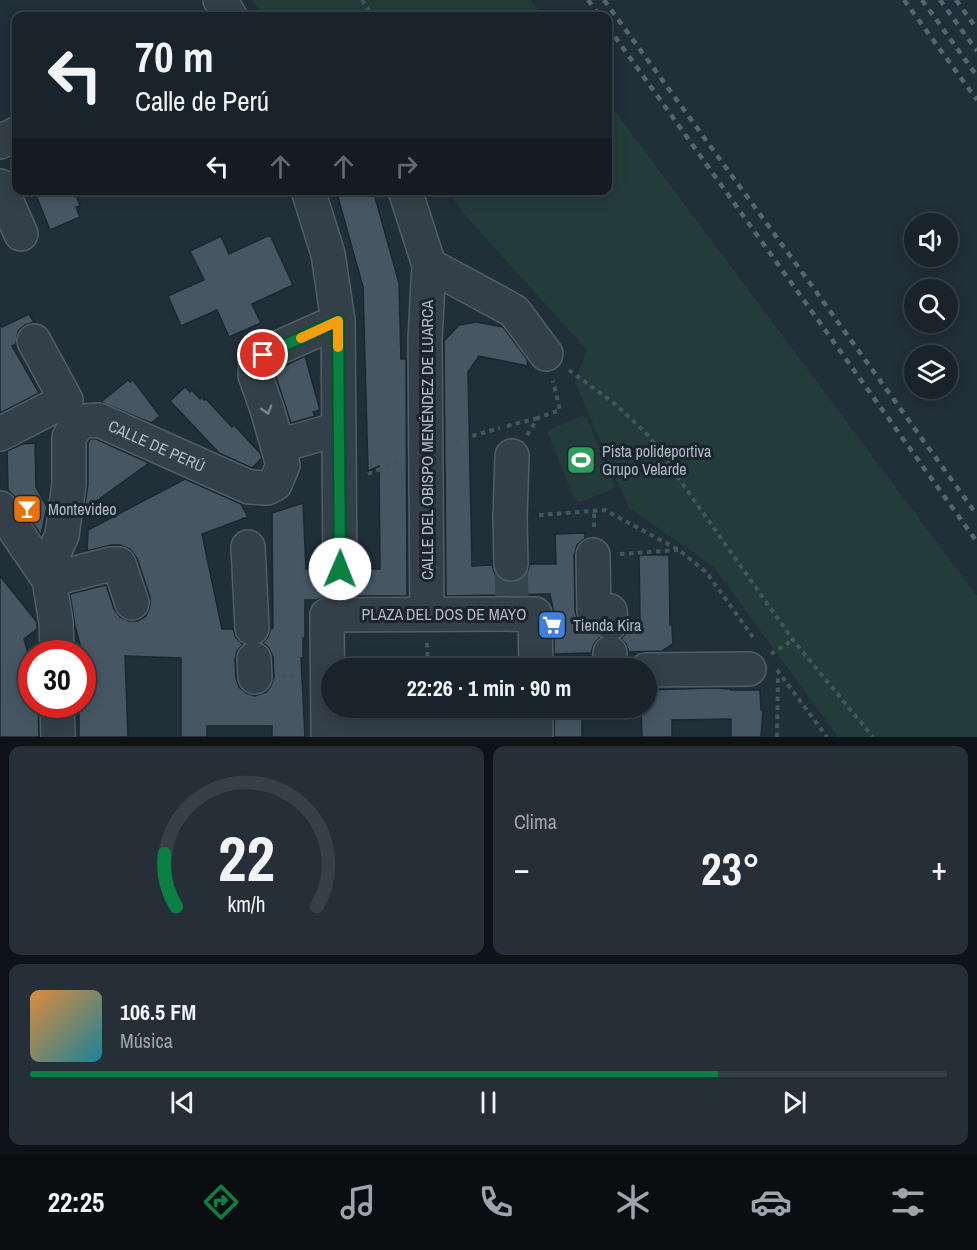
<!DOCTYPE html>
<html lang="es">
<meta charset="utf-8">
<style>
:root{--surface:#19232b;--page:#262f37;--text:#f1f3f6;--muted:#9fa4a9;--line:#374047;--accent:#0b8043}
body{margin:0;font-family:"Archivo Narrow",sans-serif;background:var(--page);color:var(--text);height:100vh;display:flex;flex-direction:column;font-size:22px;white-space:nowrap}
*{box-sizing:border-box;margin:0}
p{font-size:20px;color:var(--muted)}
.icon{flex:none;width:33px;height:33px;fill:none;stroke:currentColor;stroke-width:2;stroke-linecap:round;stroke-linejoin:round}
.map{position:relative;height:737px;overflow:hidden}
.drawer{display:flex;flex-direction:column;gap:9px;padding:9px;background:#0e1318;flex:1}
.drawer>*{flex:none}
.banner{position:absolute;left:12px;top:12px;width:600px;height:183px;border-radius:12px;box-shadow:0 3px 15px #0003,0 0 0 2px var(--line);background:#19232b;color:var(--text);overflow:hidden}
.controls{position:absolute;left:904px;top:213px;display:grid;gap:12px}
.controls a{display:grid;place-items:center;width:54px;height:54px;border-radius:50%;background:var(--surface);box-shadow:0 3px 15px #0003,0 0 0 2px var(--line);font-size:30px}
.speed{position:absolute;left:18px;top:640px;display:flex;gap:12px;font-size:30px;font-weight:700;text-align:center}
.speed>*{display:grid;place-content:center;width:78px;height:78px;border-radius:50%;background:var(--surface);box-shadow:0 3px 15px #0003,0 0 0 2px var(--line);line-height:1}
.speed .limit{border:9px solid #d22;background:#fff;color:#111}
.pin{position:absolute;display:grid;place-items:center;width:51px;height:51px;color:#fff;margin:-26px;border:3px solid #fff;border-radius:50%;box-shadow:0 2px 6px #0007}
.me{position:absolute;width:66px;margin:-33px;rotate:1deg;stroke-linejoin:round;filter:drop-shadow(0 0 4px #0008)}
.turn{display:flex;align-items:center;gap:21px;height:126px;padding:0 24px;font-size:27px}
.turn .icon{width:78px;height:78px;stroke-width:2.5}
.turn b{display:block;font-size:42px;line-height:51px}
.lanes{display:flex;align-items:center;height:57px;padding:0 24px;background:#0003;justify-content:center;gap:30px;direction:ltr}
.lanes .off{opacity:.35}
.big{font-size:45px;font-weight:800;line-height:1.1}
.drawer .card{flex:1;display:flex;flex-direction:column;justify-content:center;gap:9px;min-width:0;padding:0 21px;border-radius:12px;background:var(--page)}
.drawer .dial{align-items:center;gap:0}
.dial svg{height:156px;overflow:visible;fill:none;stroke:var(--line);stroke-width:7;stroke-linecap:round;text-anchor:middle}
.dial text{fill:var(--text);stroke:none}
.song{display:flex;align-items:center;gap:18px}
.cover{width:72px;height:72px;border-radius:9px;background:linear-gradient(135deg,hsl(30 70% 55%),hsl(190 70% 35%))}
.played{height:6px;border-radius:3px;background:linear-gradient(90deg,var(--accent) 75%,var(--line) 75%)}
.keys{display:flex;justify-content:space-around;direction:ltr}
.heat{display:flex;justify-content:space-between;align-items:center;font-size:33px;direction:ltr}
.drawer .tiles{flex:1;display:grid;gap:9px;grid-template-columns:1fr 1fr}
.card:last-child{grid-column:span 2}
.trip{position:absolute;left:321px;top:658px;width:336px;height:60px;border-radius:30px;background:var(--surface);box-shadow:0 3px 15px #0003,0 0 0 2px var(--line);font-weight:800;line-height:60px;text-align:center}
.menu{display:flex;height:96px;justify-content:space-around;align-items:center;background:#0a0e11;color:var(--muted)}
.menu .icon{width:42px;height:42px}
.menu .on{color:var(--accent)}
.menu b{font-size:27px;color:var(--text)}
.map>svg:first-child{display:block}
.green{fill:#233c3a}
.building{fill:#465763;stroke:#1c2730;stroke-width:1.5}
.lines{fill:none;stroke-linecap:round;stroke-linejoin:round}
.minor-tunnel{stroke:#36444e;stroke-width:33;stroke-dasharray:33 16;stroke-linecap:butt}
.minor-casing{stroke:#525e67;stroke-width:36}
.path{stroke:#425858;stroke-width:4;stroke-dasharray:4.5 4.5;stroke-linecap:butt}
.minor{stroke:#344049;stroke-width:33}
.rail{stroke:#566571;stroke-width:4.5;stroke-dasharray:6 6;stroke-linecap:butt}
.oneway{stroke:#78848e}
.route-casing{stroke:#07532c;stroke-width:15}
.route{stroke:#0b8043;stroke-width:10}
.slow{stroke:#f59e0b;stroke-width:10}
.labels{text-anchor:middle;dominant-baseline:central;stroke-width:6;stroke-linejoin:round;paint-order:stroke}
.street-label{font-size:16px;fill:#afbbc6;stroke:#1a252e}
.poi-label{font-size:16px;fill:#afbbc6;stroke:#1a252e;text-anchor:start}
</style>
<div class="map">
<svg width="977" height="737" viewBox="0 0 977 737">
<rect width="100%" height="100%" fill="#212f39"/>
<!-- green -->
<g class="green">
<path d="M252 0H531L543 16H263Z"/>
<path d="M608 102 977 596V737H838L713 566 629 508 575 382 587 350 464 214 448 191 608 190Z"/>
<path d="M582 416 587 418 614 485 612 490 579 502 574 499 548 434 551 429Z"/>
</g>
<!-- building -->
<g class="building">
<path d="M34 190H74L80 206 76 207 80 217 50 230Z"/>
<path d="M336 190H373L399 283 401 359H406L407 596H327L316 600H305V638H303V658H301L305 737H272V726H207V737H181V658L125 656 128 737H79V705H82V680L93 692 75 626 70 594 106 585 114 609 120 617 129 621H138L146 616 150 606V597L137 558 130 549 120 545H111L87 551 88 530 185 479 241 504 248 517 202 534 222 629H233L236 638 243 644 237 651 235 659 236 678 239 687 246 693 255 696 266 692 271 686 274 677 273 657 269 648 263 643 268 637 271 628H273L272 513 303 503 306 569H321L324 579 331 586 341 588 350 585 357 578 359 569H380L379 466 368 471 363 287Z"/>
<path d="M270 235 293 285 252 304 261 323 229 337 217 310 181 326 168 296 204 280 190 251 221 236 229 254Z"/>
<path d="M29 314 34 322 25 325 18 331 16 344 12 346 39 393 0 413V324L2 327Z"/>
<path d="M476 322 503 327 527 359 528 366 479 356 468 372 472 566 492 565 495 574 501 580 512 583 521 580 527 573 530 564H556L555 534 585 533V538L577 545 574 555 575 611 578 621 585 628 594 630 600 637 594 644 591 653 554 654V614L550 594 446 596 444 341 459 325Z"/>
<path d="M305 356 320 410 313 412 315 416 291 423 274 371Z"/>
<path d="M128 380 130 382 133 380 160 416 151 423 101 402Z"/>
<path d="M185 387 190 392 192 390 200 399 201 397 204 400 206 399 232 427 234 425 260 453 262 458 252 468 219 453 170 401Z"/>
<path d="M96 439 149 463 84 510 88 484V443L90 439Z"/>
<path d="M35 443 36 487 47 507 41 535 15 497 8 490 7 451 22 444Z"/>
<path d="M639 555H669L670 625H672L673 644 662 651 629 652 626 644 621 639 628 631 630 622H640Z"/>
<path d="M0 576 37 622V629L24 639 32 667V705H38L39 737H0Z"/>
<path d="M713 688 731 689V690H760L761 710H763L761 737H731V719L672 720V737H642L641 708H646V690Z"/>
<path d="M555 708H582V737H554Z"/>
</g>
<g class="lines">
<!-- minor-tunnel -->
<g class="minor-tunnel">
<path d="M511 564 512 597"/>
<path d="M340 569V600"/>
</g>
<!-- minor casing -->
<g class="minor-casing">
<g id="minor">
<path d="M220 0 230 16"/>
<path d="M0 142 16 134"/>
<path d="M0 186 21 234"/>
<path d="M308 190 328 254 338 321 340 569"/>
<path d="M405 190 429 265 425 339 427 614"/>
<path d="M429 265 514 311 546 354"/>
<path d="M0 434 66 400 34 341"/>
<path d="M278 446 339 429"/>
<path d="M0 508 49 580 56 622 57 654"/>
<path d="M248 547 252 628"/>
<path d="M593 555 594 611H610L611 623"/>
<path d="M511 564 510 517 512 456"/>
<path id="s1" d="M40 566 53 555 62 535 69 484V437L77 425 85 421 99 420 249 487 267 488 275 484 283 465 267 409 255 375 256 360 271 351 338 321"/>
<path d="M49 580 111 564H119L132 603"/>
<path d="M254 659 255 677"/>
<path d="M536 669 535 614 327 615 328 734 536 733V708"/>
<path d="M610 669V653"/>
<path d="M646 670 749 669"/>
<path d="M57 705 58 737"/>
</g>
</g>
<!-- path -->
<g class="path">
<path d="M362 0 372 16"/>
<path d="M569 370 615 404 648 435 793 640 873 737"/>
<path d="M507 426 538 418"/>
<path d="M527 435 538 418 560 410 553 381"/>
<path d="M455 441 500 428"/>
<path d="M368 474 397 462"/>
<path d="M539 515 605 510 679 550 707 573 755 640"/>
<path d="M594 527V511"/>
<path d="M620 554 678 550"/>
<path d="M427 643 428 669"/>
<path d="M771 654 793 640"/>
<path d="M777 670 827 737"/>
<path d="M281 677H301"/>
<path d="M777 737 778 676"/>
</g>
<!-- minor -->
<use href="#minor" class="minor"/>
<!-- rail -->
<g class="rail">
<path d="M588 0 600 16"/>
<path d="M604 0 799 268 977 515"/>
<path d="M904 0 977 100"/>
<path d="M922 0 977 76"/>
<path d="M940 0 977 51"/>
<path d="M956 0 977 29"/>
<path d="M608 27 977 542"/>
</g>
</g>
<!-- one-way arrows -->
<defs><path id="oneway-chevron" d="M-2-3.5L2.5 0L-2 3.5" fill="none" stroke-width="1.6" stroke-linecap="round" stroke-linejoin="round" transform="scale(1.5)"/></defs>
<use class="oneway" href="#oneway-chevron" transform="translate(267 410) rotate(73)"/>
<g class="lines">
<!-- route casing -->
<g class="route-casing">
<path id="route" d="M263 355 338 321 340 569"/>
</g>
<!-- route -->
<use href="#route" class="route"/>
<!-- slow -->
<path class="slow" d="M301 338 338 321V347"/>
</g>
<!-- icons -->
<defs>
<g id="stadium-square" transform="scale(1.5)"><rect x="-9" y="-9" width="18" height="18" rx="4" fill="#2e9e5b" stroke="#1a252e"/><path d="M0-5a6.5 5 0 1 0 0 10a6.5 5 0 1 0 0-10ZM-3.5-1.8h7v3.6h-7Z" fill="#fff"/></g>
<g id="bar-square" transform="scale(1.5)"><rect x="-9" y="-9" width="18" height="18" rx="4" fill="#e8710a" stroke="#1a252e"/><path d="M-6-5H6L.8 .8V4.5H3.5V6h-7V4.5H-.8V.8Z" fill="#fff"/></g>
<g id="supermarket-square" transform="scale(1.5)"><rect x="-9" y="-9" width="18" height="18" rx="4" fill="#3f7fe0" stroke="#1a252e"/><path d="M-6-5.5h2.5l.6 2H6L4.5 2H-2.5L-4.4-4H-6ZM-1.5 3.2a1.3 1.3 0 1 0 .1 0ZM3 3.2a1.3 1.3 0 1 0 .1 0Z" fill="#fff"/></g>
</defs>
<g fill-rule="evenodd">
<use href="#stadium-square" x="581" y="460"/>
<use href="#bar-square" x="27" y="509"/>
<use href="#supermarket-square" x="552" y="625"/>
</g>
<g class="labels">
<!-- street labels -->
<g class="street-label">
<text transform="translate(427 440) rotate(-90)">CALLE DEL OBISPO MENÉNDEZ DE LUARCA</text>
<text stroke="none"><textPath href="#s1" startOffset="238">CALLE DE PERÚ</textPath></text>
<text x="444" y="614">PLAZA DEL DOS DE MAYO</text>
</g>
<!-- poi labels -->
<g class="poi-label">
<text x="602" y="451">Pista polideportiva<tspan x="602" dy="18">Grupo Velarde</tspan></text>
<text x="48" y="509">Montevideo</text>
<text x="573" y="625">Tienda Kira</text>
</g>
</g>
</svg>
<div class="controls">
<a><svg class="icon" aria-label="sound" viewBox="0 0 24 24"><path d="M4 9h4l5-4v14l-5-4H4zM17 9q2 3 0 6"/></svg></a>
<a><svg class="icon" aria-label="search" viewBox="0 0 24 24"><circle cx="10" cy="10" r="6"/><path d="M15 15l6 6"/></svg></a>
<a><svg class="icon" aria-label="layers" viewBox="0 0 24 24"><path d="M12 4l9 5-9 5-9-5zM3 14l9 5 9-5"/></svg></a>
</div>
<div class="speed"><div class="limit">30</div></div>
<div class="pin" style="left:263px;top:355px;background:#d93025"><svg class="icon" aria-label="arrive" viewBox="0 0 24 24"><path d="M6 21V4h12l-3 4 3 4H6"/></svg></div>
<svg class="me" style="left:340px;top:569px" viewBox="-20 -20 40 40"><circle r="19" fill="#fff"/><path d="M0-13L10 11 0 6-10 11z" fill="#0b8043"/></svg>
<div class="trip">22:26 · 1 min · 90 m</div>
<div class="banner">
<div class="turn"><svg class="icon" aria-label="left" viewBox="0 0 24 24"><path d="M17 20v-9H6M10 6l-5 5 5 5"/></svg><div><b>70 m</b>Calle de Perú</div></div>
<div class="lanes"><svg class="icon" aria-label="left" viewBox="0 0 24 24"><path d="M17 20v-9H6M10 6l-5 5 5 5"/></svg><svg class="icon off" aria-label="ahead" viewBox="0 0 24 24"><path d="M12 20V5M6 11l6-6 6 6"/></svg><svg class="icon off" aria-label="ahead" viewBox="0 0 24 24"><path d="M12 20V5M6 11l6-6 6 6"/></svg><svg class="icon off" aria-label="right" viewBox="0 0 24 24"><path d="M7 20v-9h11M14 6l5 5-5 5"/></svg></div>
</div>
</div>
<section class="drawer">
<div class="tiles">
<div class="card dial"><svg viewBox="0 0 100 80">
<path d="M14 69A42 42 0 1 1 86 69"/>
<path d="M14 69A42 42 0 0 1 8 42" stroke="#0b8043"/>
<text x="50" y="56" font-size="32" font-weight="700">22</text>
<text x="50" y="72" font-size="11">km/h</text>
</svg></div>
<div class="card"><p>Clima</p>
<div class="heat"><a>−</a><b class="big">23°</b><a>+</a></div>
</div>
<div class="card">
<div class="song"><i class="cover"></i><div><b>106.5 FM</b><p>Música</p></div></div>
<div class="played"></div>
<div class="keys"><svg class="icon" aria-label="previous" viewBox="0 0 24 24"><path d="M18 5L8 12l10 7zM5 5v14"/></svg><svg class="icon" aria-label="pause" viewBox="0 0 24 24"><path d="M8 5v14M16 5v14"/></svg><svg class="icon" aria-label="next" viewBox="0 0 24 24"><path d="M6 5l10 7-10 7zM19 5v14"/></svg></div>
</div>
</div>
</section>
<nav class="menu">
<b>22:25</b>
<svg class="icon on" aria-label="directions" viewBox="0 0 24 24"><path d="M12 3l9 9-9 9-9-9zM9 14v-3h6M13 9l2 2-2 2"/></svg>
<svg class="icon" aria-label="music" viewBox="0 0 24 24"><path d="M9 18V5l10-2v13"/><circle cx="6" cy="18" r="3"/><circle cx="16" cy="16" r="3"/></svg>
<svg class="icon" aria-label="phone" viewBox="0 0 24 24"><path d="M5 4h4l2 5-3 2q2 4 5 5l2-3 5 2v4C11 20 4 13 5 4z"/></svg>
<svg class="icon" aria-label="climate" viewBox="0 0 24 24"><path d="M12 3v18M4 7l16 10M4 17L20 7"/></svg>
<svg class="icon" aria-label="car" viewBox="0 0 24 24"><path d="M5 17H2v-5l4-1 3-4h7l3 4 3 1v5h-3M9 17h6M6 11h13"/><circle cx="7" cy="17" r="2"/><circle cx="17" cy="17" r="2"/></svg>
<svg class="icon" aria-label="filters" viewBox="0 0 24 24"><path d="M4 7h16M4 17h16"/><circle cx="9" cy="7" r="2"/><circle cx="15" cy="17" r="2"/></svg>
</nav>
